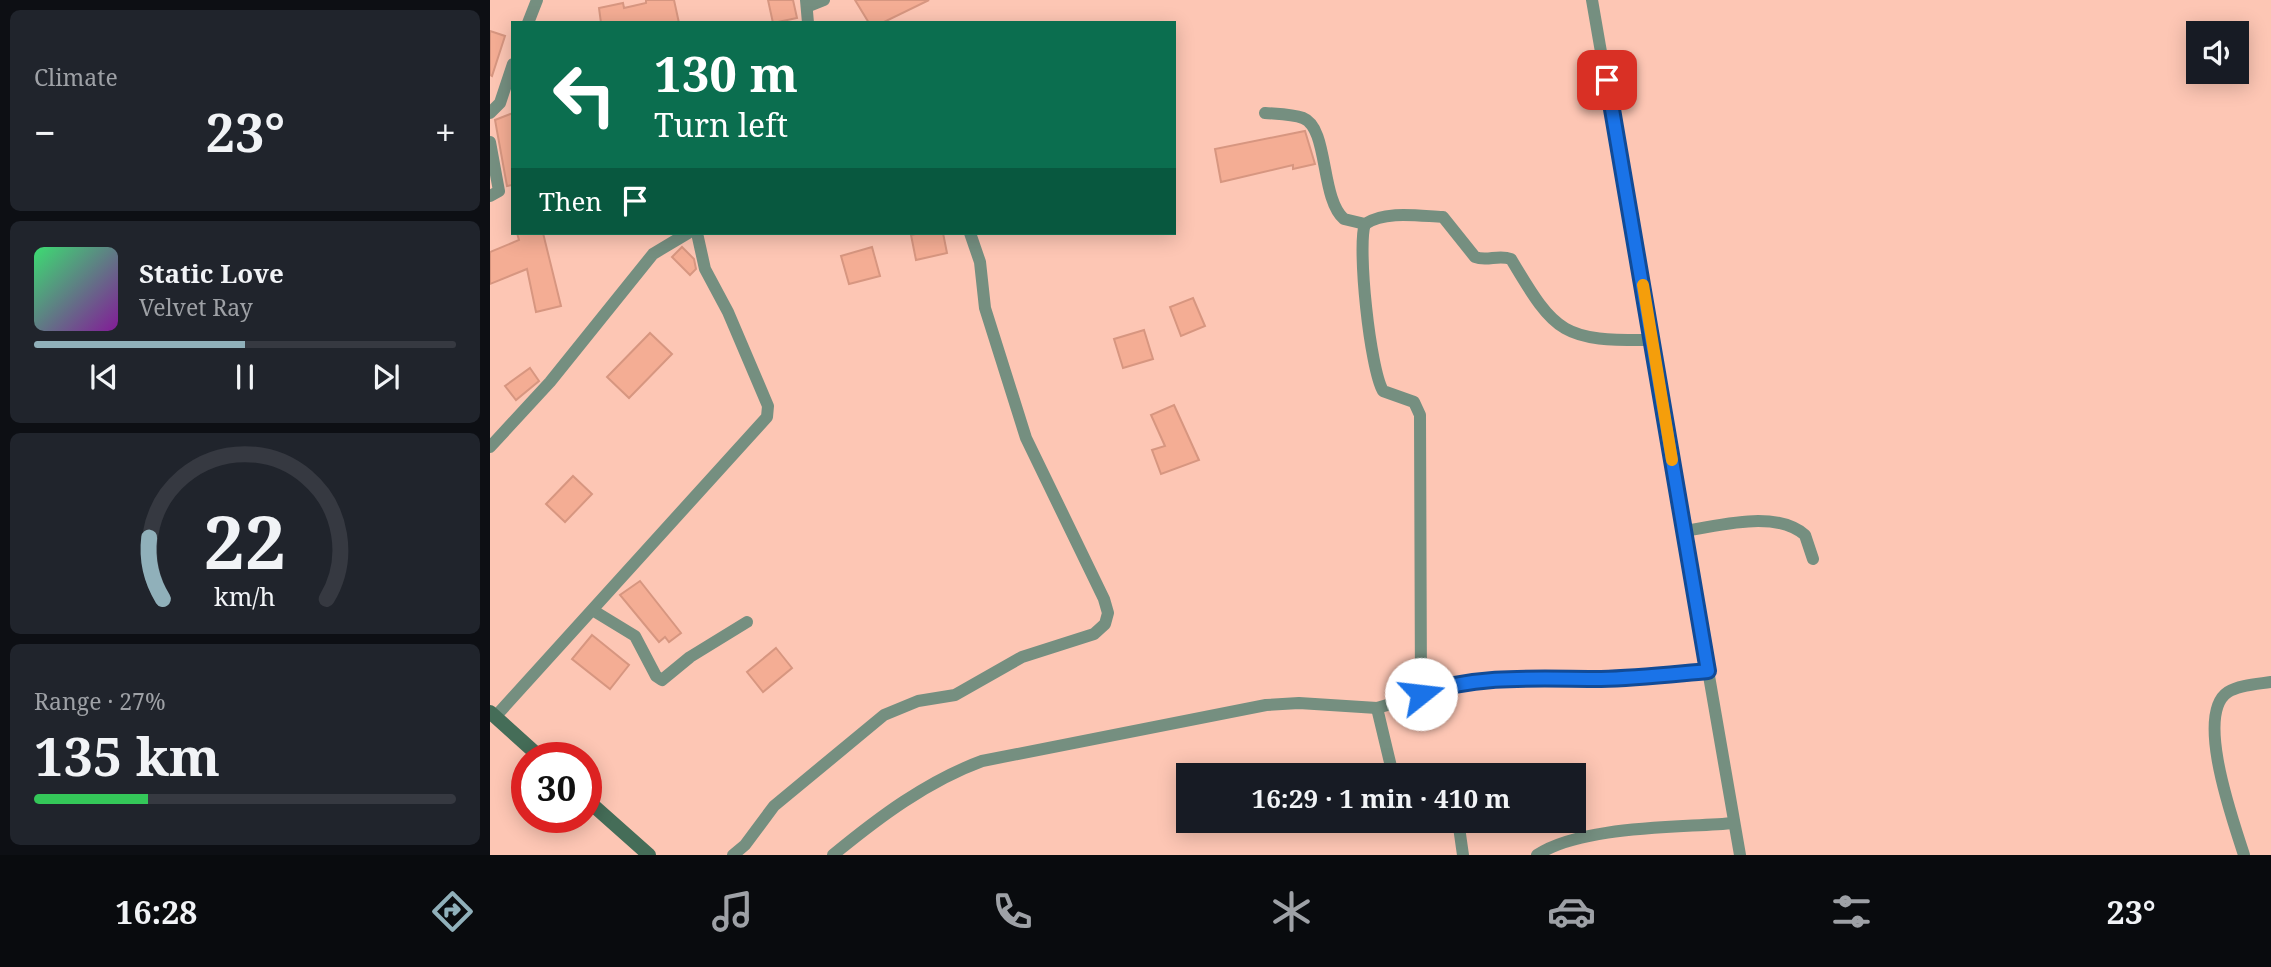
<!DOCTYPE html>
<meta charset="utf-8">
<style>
:root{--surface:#171b24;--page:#20242c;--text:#f1f3f6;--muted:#9ea1a6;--line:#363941;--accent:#90b0ba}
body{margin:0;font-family:"Noto Serif",serif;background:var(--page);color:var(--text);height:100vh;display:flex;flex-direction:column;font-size:26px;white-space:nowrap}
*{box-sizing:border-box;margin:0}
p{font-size:23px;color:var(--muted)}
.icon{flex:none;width:38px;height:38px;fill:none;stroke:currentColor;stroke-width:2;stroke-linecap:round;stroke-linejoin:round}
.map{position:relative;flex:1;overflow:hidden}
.details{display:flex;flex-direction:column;gap:10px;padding:10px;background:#0d0f14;width:490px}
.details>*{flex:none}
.guide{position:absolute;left:21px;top:21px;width:665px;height:214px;border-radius:0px;box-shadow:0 4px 18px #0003;background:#0b6e4f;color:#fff;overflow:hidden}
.controls{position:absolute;left:1696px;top:21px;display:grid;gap:14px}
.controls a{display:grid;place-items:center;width:63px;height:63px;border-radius:0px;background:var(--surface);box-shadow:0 4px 18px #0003;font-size:35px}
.speed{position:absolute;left:21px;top:742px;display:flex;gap:14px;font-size:35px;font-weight:700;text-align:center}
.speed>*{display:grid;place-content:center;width:91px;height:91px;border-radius:50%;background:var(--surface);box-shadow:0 4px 18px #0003;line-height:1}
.speed .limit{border:10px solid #d22;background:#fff;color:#111}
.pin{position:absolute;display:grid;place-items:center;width:60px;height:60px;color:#fff;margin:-30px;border-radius:14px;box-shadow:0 4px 10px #0006}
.me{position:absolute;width:77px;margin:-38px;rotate:74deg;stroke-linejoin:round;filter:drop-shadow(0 0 5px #0008)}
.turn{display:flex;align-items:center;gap:24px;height:147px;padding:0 28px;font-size:32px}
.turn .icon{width:91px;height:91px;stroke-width:2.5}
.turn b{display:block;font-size:49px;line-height:60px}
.then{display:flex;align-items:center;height:66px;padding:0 28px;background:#0003;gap:14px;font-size:26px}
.big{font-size:52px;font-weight:700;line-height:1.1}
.details .card{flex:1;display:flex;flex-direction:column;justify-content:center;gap:10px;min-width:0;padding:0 24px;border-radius:10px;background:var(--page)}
.details .dial{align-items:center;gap:0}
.dial svg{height:182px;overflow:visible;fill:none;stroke:var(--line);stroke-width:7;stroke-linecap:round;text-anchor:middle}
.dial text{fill:var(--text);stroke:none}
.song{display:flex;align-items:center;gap:21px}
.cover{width:84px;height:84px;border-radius:10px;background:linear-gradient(135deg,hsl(140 70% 55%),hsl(290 70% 35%))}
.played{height:7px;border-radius:4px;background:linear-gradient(90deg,var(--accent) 50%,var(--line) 50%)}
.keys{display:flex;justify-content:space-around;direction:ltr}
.heat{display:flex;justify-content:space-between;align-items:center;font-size:38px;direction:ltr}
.charge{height:10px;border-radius:5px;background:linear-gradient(90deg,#34c759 27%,var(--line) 0)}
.trip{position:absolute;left:686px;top:763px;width:410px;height:70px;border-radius:0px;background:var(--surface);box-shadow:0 4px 18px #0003;font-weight:700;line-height:70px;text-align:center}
.menu{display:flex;height:112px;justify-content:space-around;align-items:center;background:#090b0e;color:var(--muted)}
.menu .icon{width:49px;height:49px}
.menu .current{color:var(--accent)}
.menu b{font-size:32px;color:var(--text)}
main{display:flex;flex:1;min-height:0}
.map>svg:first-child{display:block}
.building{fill:#f4ad94;stroke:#d79680;stroke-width:2}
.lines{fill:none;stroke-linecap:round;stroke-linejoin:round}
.minor{stroke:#758f80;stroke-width:12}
.secondary{stroke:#456d58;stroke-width:14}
.route-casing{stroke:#114b97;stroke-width:18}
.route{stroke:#1a73e8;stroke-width:12}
.slow{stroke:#f59e0b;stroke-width:12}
</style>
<main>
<section class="details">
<div class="card"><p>Climate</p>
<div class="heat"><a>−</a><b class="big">23°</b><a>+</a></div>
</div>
<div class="card">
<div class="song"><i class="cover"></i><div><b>Static Love</b><p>Velvet Ray</p></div></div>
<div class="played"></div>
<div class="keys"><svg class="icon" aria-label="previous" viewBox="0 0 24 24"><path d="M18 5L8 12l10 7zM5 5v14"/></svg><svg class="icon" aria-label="pause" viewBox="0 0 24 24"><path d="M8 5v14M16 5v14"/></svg><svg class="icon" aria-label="next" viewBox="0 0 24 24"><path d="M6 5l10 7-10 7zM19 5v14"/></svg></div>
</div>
<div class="card dial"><svg viewBox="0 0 100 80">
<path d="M14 69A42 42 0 1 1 86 69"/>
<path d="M14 69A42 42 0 0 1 8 42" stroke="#90b0ba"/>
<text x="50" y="56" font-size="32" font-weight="700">22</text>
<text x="50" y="72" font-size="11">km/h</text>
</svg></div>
<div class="card"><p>Range · 27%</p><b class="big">135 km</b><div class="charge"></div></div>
</section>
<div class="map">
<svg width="1781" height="855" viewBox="0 0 1781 855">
<rect width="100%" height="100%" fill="#fdc6b4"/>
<!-- building -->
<g class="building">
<path d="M156 0H184L189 23H111L109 8 133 3 134 8 156 3Z"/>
<path d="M278 0H303L307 18 283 23Z"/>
<path d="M365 0H439L392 23H379Z"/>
<path d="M0 31 15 36 2 76 0 75Z"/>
<path d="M23 113V185L17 186 5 120Z"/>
<path d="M815 131 825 164 803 169V165L731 182 725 149Z"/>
<path d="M27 233H53L71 306 46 312 37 269 0 284V252L29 240Z"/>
<path d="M430 233H453L457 253 426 260 421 235Z"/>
<path d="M192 247 204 259 206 269 200 275 182 257Z"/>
<path d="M382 247 390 276 359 284 351 256Z"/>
<path d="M703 298 715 326 691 336 680 307Z"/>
<path d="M654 330 663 359 633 368 624 339Z"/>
<path d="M160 333 182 354 139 398 117 377Z"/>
<path d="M40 368 49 381 26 400 15 386Z"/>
<path d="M684 405 709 460 671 474 662 450 675 446 661 415Z"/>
<path d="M83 476 102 494 75 522 56 504Z"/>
<path d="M150 581 191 633 179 642 175 637 169 642 130 595Z"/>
<path d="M102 635 139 665 120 689 82 659Z"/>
<path d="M286 648 302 668 273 692 257 672Z"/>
</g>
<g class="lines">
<!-- minor -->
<g class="minor">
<path d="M316 0 318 23"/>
<path d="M1102 0 1250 855"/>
<path d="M319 6 334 0"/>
<path d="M38 23 47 0"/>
<path d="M0 113 10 103 23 64"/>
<path d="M775 113C787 114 802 114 813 118 839 128 830 198 854 219L875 224C895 210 930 216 953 217L985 257C997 262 1008 254 1021 259 1066 335 1073 341 1163 340"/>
<path d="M0 142 9 191 0 196"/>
<path d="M875 224C867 246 880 369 893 391L924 402 930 415 931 694"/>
<path d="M0 447 60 382 163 254 198 233"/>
<path d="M1194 531C1230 526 1284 509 1315 535L1323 559"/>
<path d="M104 611 145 636 166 676 172 680 200 657 257 622"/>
<path d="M887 708 903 775"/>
<path d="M5 717 277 417 278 406 238 312 215 269 207 233"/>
<path d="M964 821 969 827 973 855"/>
<path d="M243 855 255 845 284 806 394 715 428 701 465 695 532 657 604 634 615 624 618 613 614 599 536 438 495 308 490 262 480 233"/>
<path d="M343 855C388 818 437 781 492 761L776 705 809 703 887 708 972 683 1023 679H1115L1218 671"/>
<path d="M1047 855C1092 825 1190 828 1244 823"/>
<path d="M1754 855C1744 823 1704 714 1738 692 1749 685 1768 684 1781 682"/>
</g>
<!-- secondary -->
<g class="secondary">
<path d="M0 712 51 758"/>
<path d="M96 799 159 855"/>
</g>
</g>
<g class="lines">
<!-- route casing -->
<g class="route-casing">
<path id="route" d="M931 694C989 674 1051 679 1111 679 1147 678 1183 674 1218 671L1117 80"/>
</g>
<!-- route -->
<use href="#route" class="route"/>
<!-- slow -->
<path class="slow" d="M1153 285 1182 460"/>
</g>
</svg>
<div class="controls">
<a><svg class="icon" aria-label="sound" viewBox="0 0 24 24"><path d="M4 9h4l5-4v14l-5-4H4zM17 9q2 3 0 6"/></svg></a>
</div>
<div class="speed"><div class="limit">30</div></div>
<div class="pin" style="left:1117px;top:80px;background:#d93025"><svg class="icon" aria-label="arrive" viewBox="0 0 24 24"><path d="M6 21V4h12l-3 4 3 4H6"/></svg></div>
<svg class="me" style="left:931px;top:694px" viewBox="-20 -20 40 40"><circle r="19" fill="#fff"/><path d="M0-13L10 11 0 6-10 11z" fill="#1a73e8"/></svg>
<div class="trip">16:29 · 1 min · 410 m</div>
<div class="guide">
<div class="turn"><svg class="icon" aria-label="left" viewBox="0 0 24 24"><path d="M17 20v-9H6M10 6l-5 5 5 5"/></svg><div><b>130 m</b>Turn left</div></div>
<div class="then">Then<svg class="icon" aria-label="arrive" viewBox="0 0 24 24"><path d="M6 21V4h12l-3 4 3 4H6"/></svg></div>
</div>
</div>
</main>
<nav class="menu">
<b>16:28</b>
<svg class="icon current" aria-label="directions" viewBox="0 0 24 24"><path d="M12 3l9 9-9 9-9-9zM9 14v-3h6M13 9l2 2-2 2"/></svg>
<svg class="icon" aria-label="music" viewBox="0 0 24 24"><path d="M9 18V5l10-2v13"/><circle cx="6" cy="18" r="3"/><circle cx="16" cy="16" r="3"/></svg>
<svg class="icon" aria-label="phone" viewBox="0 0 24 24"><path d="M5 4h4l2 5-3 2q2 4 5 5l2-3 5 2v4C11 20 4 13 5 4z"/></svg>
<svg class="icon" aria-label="climate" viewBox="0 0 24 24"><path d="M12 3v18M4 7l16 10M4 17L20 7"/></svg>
<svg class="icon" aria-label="car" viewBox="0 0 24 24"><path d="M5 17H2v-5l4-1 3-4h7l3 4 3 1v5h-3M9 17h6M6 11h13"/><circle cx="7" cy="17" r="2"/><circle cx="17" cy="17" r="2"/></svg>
<svg class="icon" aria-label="filters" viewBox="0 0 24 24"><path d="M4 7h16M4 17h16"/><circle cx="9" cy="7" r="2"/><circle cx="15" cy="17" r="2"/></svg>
<b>23°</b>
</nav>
